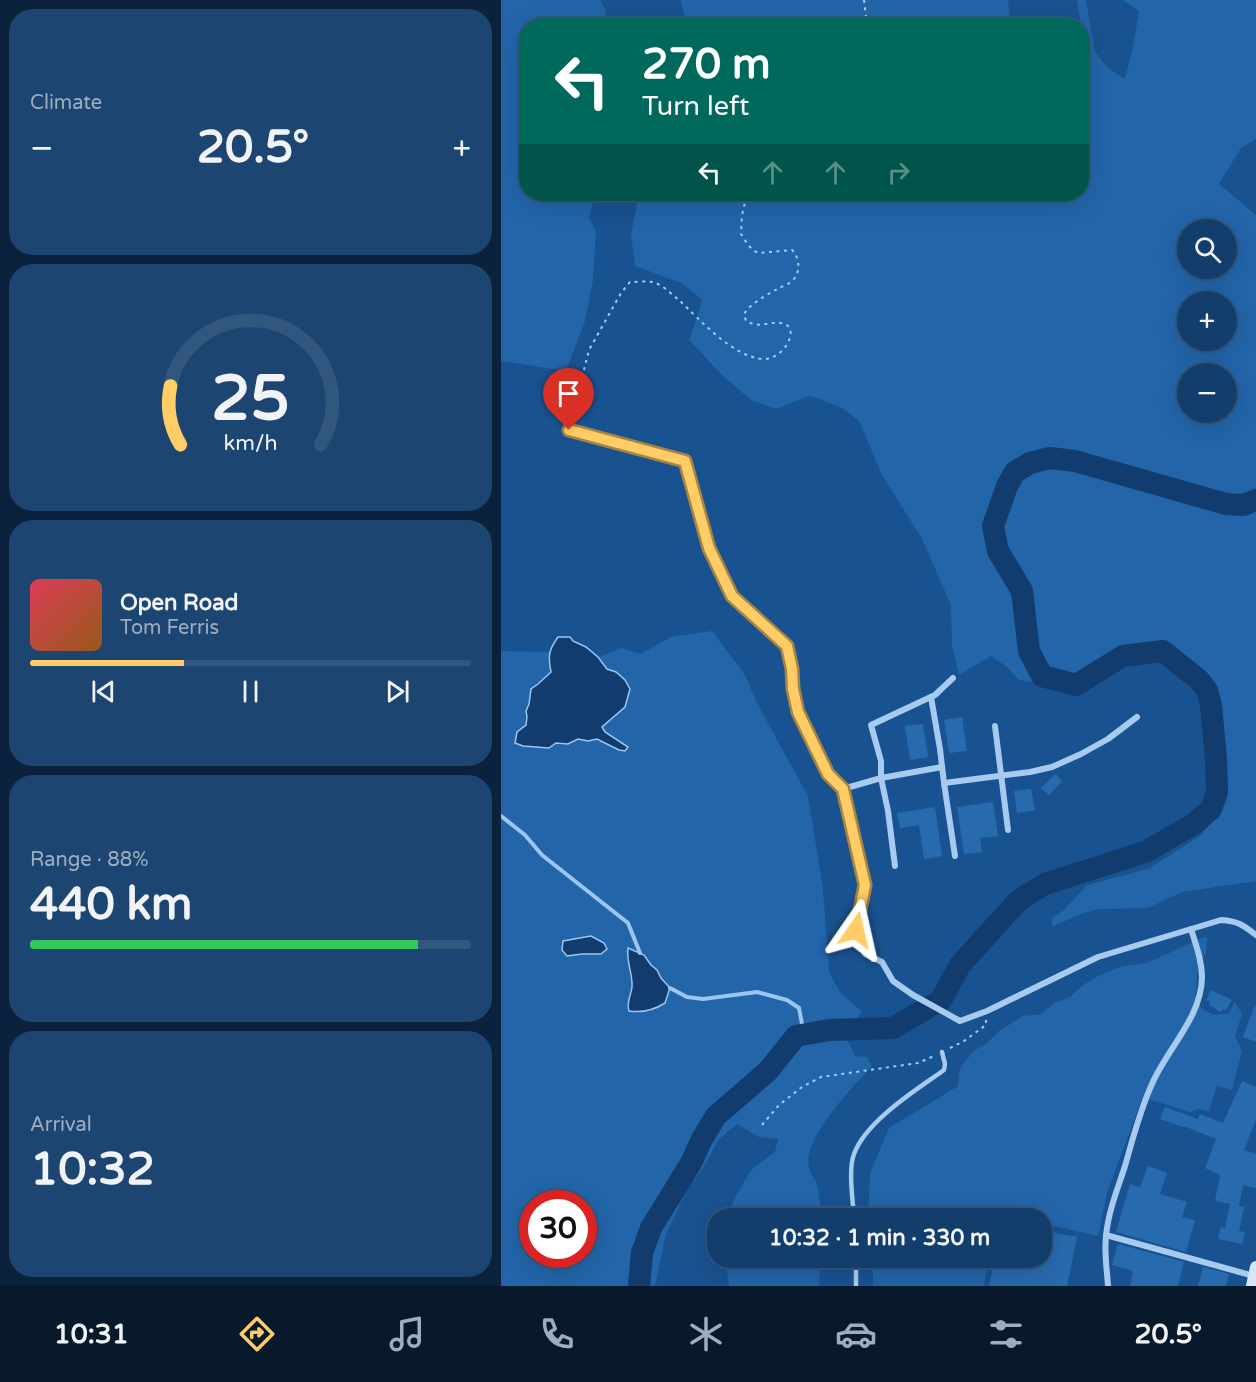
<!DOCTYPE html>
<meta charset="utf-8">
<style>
:root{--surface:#133e6c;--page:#1c4572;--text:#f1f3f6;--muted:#9daec2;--line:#32577f;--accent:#ffcc65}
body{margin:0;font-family:"Varela Round",sans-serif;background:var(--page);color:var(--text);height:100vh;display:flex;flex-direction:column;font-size:22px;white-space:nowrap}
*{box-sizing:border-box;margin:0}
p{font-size:20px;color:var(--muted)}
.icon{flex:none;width:33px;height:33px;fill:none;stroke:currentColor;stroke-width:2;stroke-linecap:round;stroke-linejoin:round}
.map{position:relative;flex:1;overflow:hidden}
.side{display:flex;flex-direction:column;gap:9px;padding:9px;background:#0a223b;width:501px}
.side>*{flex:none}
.guide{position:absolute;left:18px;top:18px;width:570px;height:183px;border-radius:24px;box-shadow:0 6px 24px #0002,0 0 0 2px var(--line);background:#00695c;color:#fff;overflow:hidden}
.tools{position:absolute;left:676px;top:219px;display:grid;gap:12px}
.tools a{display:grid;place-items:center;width:60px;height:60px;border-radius:50%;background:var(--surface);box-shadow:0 6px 24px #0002,0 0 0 2px var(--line);font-size:30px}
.speed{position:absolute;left:18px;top:1190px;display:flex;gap:12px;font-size:30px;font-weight:700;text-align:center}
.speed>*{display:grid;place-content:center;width:78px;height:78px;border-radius:50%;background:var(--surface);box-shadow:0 6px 24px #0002,0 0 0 2px var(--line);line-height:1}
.speed .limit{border:9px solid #d22;background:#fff;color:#111}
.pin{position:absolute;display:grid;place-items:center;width:51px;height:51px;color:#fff;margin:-62px -26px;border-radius:50% 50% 50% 0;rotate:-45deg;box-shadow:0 0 6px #0007}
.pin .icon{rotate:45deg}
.me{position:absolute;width:66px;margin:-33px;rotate:11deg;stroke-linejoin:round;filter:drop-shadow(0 0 4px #0008)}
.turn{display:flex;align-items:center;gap:21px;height:126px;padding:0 24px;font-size:27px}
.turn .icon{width:78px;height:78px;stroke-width:2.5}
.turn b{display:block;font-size:42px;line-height:51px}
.lanes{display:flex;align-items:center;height:57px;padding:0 24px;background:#0003;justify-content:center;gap:30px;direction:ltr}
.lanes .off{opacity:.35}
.big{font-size:45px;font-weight:800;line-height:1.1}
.side .tile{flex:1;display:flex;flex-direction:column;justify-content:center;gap:9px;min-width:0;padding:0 21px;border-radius:24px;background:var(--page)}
.side .dial{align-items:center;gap:0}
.dial svg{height:156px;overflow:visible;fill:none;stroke:var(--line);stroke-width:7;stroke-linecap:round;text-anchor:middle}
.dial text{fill:var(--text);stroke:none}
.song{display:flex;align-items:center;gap:18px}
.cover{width:72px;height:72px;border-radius:9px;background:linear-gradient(135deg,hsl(350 70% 55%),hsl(30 70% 35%))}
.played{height:6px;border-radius:3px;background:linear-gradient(90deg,var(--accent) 35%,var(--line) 35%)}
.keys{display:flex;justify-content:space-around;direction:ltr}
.heat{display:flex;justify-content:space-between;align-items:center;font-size:33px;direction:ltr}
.charge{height:9px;border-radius:4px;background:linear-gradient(90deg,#34c759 88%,var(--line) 0)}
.trip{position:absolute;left:206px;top:1208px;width:345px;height:60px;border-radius:24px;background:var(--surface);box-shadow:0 6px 24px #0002,0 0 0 2px var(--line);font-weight:800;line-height:60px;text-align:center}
.tab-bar{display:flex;height:96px;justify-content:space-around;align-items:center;background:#08192b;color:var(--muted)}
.tab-bar .icon{width:42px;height:42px}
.tab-bar .on{color:var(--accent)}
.tab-bar b{font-size:27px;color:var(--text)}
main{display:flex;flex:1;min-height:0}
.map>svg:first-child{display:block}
.green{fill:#2265a9;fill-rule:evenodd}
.water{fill:#113c6d;stroke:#9ac6f1;stroke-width:1.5}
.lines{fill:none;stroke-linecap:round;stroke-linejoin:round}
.stream{stroke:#9ac6f1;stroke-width:4}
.river{stroke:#113c6d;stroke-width:22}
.building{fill:#286aae}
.path{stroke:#a7cbef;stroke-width:2;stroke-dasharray:3 4.5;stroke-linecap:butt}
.lane{stroke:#a7cbef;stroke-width:4.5}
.street{stroke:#a7cbef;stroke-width:6}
.secondary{stroke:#d4e7fa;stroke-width:12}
.route-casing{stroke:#a68542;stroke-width:15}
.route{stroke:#ffcc65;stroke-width:10}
</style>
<main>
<section class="side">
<div class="tile"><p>Climate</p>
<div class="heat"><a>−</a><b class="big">20.5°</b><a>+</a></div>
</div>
<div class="tile dial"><svg viewBox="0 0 100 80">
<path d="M14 69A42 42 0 1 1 86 69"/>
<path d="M14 69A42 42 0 0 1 9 39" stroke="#ffcc65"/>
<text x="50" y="56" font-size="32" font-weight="700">25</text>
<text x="50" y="72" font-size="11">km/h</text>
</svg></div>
<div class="tile">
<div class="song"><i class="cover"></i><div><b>Open Road</b><p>Tom Ferris</p></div></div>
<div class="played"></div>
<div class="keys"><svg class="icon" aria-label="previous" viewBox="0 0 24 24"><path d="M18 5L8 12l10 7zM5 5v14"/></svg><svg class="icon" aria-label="pause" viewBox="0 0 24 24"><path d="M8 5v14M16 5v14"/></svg><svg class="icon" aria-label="next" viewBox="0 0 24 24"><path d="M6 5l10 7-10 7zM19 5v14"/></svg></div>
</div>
<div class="tile"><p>Range · 88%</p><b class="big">440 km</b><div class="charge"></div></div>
<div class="tile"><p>Arrival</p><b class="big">10:32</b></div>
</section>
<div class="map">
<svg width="755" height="1286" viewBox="0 0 755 1286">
<rect width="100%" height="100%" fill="#195290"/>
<!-- green -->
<g class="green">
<path d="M0 0H99L105 11 103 25 26 26V194H94L88 217 95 232 92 280 84 321 65 371 0 361Z"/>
<path d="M180 0H507L509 25H185Z"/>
<path d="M576 0H585L594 52 607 68 624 79 632 47 638 11 622 0H755V139L740 148 718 184 755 215V881L681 892 647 908 597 909 577 915 551 927V918L563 910 586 885 647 869 699 836 721 809 725 748 716 698 698 670 671 647 641 645 615 652 595 667 571 678 549 671 531 682 518 680 506 667 490 656 458 675 451 646 450 605 421 539 381 475 358 421 343 409 316 398 308 396 275 409 250 400 223 377 188 340 202 300 180 283 134 266 130 234 138 194H580V65L583 64 580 26ZM687 230H726V268H687ZM687 302H726V340H687ZM687 374H726V412H687Z"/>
<path d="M211 631 244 675 256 703 307 796 322 889 328 972 339 992 361 1012 353 1022 338 1021 354 1056 366 1057 371 1066C352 1087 301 1138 308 1168 309 1174 315 1179 316 1185 319 1196 319 1207 320 1218H230L232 1201 250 1170 274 1152 277 1139 258 1137 236 1124 218 1139 201 1170 188 1186 165 1234 154 1286H0V651L48 652 47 659 50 672 30 689C29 701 24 713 25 724 26 731 33 740 37 746L48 748 55 743 67 744 78 739 87 741 96 739 118 750 124 751 127 747 104 732 101 727 113 717 115 672 106 669 97 657 120 648 140 654 170 637ZM79 939C92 939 99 936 106 949L90 953 66 956 62 942ZM126 955H143L150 966 156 970 160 978 128 995 131 987ZM32 1203H82V1254H32Z"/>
<path d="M706 937 705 951 696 974 695 996 700 1008 713 1015 728 1013 734 1002 741 1014 734 1036 741 1051 731 1090 716 1086 708 1111 697 1109 689 1112 657 1102 641 1099 606 1193 597 1236 540 1223V1218H367L369 1173 388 1128 457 1086 458 1072 461 1065 474 1050 485 1044 498 1031 522 1016 540 1014 553 1003 569 997 582 985 597 976 619 967 645 963 682 947 697 939Z"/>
<path d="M225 1257H319L318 1286H228L225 1262Z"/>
<path d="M369 1257H526L524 1263 488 1258 483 1286H372V1273Z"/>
</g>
<!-- water -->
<g class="water">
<path d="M57 637H69L72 641 85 647 97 657 106 669 115 672 124 680 129 689 124 707 101 727 104 732 127 747 124 751 118 750 96 739 87 741 77 739 67 744 55 743 48 748 22 746 14 743 16 732 25 725 26 717 25 711 28 704 30 689 37 684 50 672C47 656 47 651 57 637Z"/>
<path d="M90 936 103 943 106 949 100 954H81L66 956 61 950 62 941Z"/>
<path d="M127 948 143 955 150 965 156 970 160 978 169 988 164 1003C153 1010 141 1013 128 1011 125 1002 130 996 131 987 132 974 125 962 127 948Z"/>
</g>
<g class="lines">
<!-- stream -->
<g class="stream">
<path d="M0 816 24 835 41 855 127 923 139 953"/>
<path d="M169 988 186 997 202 999 256 992 286 1000 298 1008 303 1035"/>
</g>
<!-- river -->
<path class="river" d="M138 1286 141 1253 150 1228 190 1163 201 1139 215 1116 267 1071 295 1036 328 1030 392 1028 440 1000 459 965 518 900 544 884 644 852 693 824 710 809 716 792 715 759 710 705 706 690 698 680 662 651 622 656 575 685 541 676 528 651 521 591 497 551 492 526 506 486 514 472 529 463 549 458 574 461 725 504 742 505 755 500"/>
</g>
<!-- building -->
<g class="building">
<path d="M461 717 466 751 448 753 443 720Z"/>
<path d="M422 724 427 757 409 760 404 726Z"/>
<path d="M554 774 561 781 548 795 540 788Z"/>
<path d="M530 789 534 810 516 813 513 791Z"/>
<path d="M492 802 497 836 479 838 481 852 463 854 456 807Z"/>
<path d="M434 807 441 856 423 859 418 825 399 828 396 813Z"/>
<path d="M710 990 731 1000 725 1010 722 1009 720 1012 708 1005 709 1002 705 1000Z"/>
<path d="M754 1005H755V1042L742 1037Z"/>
<path d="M741 1081 755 1087V1120L743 1150 755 1154V1188L742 1185 738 1206 743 1207 738 1231 744 1232 741 1244 717 1239 720 1227 724 1228 729 1204 735 1205 714 1201 719 1175 704 1168 715 1139 683 1126 682 1127 659 1119 664 1107 697 1119 699 1114 722 1123Z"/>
<path d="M647 1166 666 1173 659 1194 686 1202 681 1217 694 1220 685 1252 615 1232 629 1184 639 1187Z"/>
<path d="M540 1230 576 1237 566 1286H488L493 1263 527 1270 529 1257H540Z"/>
<path d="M617 1244 683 1262 677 1286H629L632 1271 611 1265Z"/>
<path d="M702 1267 728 1274 725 1286H697Z"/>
</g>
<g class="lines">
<!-- path -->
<g class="path">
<path d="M363 0 366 26"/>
<path d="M70 421 88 350 120 293 129 282C136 282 145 281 152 282 162 285 170 294 178 300 199 320 233 358 263 359 284 359 301 326 280 323 268 321 259 329 245 321L243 314C251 302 266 295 278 288 282 286 288 284 291 281 300 273 299 258 291 250L258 253 253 251 247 245 240 234 241 215 246 194"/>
<path d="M449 1048 463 1041 485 1025V1020"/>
<path d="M261 1125 278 1105 301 1087 320 1077 417 1063 433 1056"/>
</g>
<!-- lane -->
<g class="lane">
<path d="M353 1218C352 1201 347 1169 353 1154 365 1121 415 1090 443 1070L444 1064 441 1052"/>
<path d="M355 1286V1257"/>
</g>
<!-- street -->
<g class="street">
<path d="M68 430 184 461 208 548 231 596 286 646 291 668 292 689 297 712 327 774 342 789 365 885 355 930 364 954 381 962 392 981 412 995 459 1021 486 1011 597 957 720 920C737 921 742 925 755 935"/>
<path d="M430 697 439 749 443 783 454 856"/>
<path d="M494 726 507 830"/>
<path d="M443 783 529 772 551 767 580 754 607 739 636 717"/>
<path d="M342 789 380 778 441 767"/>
<path d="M394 866 387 811 380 778V761L370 725 434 695 452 678"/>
<path d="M605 1235 753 1276"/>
<path d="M607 1286C606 1269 603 1253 605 1236 607 1212 617 1188 624 1166 632 1138 639 1110 651 1084 666 1049 700 1018 701 978 701 961 695 945 690 929"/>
</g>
<!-- secondary -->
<path class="secondary" d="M751 1286 755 1267"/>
</g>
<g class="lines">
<!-- route casing -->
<g class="route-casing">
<path id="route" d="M68 430 184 461 208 548 231 596 286 646 291 669 292 689 297 712 327 774 342 789 364 885 355 930"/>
</g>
<!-- route -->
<use href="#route" class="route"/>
</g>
</svg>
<div class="tools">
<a><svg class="icon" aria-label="search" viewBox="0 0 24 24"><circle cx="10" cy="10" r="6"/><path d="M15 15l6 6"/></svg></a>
<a>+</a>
<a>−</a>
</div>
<div class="speed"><div class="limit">30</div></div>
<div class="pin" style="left:68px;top:430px;background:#d93025"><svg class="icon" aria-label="arrive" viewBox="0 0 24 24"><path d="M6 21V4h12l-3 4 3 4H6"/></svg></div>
<svg class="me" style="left:355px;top:930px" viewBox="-20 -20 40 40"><path d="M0-17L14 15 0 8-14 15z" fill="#ffcc65" stroke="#fff" stroke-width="4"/></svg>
<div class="trip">10:32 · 1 min · 330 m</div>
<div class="guide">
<div class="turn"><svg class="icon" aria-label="left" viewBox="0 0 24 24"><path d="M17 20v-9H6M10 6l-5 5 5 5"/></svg><div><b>270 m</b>Turn left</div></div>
<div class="lanes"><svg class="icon" aria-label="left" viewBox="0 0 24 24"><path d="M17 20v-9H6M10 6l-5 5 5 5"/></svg><svg class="icon off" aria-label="ahead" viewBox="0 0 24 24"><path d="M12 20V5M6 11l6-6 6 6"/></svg><svg class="icon off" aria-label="ahead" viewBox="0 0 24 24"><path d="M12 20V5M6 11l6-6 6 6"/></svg><svg class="icon off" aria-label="right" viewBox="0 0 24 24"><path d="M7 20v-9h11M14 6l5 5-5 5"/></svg></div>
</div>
</div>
</main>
<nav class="tab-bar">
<b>10:31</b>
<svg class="icon on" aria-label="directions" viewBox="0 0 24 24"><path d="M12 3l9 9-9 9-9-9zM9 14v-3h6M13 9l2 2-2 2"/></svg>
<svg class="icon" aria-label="music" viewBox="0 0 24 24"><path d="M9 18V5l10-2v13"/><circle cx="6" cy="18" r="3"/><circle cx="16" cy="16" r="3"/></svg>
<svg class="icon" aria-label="phone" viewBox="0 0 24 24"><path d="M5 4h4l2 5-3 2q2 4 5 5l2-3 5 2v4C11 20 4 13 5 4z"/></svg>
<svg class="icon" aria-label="climate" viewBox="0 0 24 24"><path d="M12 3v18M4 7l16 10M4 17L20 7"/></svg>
<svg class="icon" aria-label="car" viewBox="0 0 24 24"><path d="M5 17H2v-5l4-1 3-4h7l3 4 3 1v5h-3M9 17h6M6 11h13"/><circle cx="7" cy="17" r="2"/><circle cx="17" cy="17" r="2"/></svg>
<svg class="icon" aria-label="filters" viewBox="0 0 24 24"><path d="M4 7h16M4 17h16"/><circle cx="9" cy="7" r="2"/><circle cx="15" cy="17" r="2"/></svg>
<b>20.5°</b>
</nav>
